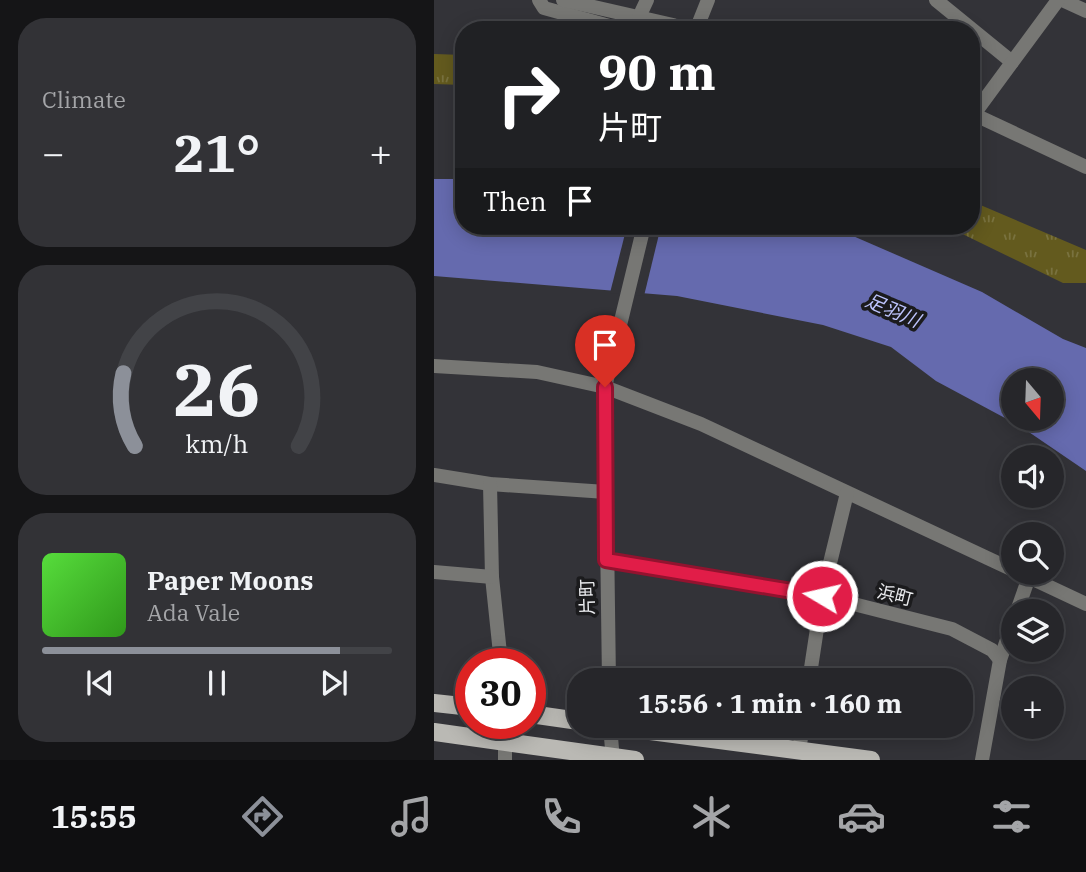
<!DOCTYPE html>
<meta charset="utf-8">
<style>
:root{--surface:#26262a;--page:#323236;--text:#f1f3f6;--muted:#a4a5a8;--line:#424347;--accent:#8c9099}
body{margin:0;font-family:"IBM Plex Serif","Noto Sans JP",serif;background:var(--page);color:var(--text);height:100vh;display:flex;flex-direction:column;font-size:26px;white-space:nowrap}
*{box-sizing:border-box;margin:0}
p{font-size:23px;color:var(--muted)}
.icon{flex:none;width:38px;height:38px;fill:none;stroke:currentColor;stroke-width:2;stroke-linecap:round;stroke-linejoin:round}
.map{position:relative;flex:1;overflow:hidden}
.drawer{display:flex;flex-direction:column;gap:18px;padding:18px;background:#151517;width:434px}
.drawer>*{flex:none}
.top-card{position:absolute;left:21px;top:21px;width:525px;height:214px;border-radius:28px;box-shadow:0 4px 18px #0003,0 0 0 2px var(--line);background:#202124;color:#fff;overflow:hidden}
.needle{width:46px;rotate:161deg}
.controls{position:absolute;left:567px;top:368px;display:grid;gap:14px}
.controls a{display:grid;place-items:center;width:63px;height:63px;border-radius:50%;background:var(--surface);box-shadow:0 4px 18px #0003,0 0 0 2px var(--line);font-size:35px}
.speed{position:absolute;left:21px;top:648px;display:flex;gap:14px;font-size:35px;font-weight:700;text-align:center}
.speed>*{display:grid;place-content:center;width:91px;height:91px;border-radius:50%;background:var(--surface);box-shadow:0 4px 18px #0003,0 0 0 2px var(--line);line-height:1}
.speed .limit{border:10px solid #d22;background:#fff;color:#111}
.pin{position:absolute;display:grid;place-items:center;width:60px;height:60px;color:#fff;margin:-72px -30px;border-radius:50% 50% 50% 0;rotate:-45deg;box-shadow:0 0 7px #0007}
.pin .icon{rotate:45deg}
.me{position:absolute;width:77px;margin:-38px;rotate:279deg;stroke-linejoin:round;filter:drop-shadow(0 0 5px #0008)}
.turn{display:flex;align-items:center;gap:24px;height:147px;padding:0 28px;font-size:32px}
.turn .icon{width:91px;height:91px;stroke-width:2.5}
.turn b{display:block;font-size:49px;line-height:60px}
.then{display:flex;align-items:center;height:66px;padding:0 28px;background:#0003;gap:14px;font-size:26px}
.big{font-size:52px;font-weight:700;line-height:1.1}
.drawer .card{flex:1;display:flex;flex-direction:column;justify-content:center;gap:10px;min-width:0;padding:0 24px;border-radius:28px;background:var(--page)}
.drawer .dial{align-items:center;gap:0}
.dial svg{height:182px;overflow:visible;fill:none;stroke:var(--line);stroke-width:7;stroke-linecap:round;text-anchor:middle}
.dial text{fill:var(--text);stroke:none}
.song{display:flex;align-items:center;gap:21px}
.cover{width:84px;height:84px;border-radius:10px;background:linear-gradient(135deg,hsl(110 70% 55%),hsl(110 70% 35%))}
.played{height:7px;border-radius:4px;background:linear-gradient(90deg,var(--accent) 85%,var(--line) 85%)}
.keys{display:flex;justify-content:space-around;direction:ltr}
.heat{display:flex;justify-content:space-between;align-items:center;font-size:38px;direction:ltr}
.trip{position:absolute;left:133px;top:668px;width:406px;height:70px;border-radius:28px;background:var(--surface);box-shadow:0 4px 18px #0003,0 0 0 2px var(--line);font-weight:700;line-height:70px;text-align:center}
.tabs{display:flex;height:112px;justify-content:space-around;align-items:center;background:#0f0f11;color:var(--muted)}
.tabs .icon{width:49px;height:49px}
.tabs .current{color:var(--accent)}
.tabs b{font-size:32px;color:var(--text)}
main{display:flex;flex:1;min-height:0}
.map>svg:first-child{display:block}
.grass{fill:url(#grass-tufts)}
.water{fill:#656aae;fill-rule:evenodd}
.pier{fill:#333338}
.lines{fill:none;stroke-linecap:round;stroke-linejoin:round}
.minor-tunnel{stroke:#4e4e53;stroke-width:14;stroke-dasharray:14 7;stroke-linecap:butt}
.minor{stroke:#777774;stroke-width:14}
.tertiary{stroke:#777774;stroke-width:14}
.primary{stroke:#bab9b4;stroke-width:18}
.route-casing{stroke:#92132f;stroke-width:18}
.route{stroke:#e11d48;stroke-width:12}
.labels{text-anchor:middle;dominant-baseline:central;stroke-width:7;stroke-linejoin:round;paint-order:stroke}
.street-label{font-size:18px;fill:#e9eaed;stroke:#1b1b1d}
.water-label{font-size:19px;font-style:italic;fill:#bdc4fd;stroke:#1b1b1d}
</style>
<main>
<section class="drawer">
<div class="card"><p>Climate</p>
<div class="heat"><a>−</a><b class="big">21°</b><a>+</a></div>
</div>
<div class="card dial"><svg viewBox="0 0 100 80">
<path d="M14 69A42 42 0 1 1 86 69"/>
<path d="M14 69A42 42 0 0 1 9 37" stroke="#8c9099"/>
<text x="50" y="56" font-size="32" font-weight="700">26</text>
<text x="50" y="72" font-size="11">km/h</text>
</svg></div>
<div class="card">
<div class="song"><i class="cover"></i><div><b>Paper Moons</b><p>Ada Vale</p></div></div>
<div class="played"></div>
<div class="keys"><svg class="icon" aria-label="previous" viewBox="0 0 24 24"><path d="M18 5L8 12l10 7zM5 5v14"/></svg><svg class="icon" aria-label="pause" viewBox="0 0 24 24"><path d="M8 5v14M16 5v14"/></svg><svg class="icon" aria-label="next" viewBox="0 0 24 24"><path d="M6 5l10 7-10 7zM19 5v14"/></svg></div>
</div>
</section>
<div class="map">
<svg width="652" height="760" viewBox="0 0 652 760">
<defs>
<pattern id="grass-tufts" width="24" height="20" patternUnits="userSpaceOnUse" patternTransform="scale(1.75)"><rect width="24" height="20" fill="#635a1e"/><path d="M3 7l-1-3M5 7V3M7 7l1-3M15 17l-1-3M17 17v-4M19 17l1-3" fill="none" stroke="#79723f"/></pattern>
</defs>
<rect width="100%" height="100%" fill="#333338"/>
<!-- grass -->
<g class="grass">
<path d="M0 54 30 55V85L0 84Z"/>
<path d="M537 201 652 250V283H629L512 226H537Z"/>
</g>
<!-- water -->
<path class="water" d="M0 179H30V226H396L548 292 629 339 652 348V471L586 426 502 381 457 347 389 325 243 296 0 276ZM579 380H618V418H579Z"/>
<!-- pier -->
<path class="pier" d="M193 226H227L210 296 176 293Z"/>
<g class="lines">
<!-- minor-tunnel -->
<path class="minor-tunnel" d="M239 25 261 30"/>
<!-- minor -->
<g class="minor">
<path d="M105 0 110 8 190 30"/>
<path d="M129 0 239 25"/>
<path d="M502 0 578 62"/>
<path d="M628 0 652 11"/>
<path d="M205 17 213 0"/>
<path d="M537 113 652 167"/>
<path d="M540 114 624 0"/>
<path d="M0 366 103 372 171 387 267 424 579 570"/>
<path d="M0 475 56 484 172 492"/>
<path d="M56 484 58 577 67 663"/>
<path d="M172 560 388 596 518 629 558 650 566 660"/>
<path d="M0 572 58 577"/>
<path d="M584 572 652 604"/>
<path d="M583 611 595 577"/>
<path d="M375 681 388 596 413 493"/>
<path d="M71 743V760"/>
<path d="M365 750 369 726"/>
<path d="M548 760 566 660 579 622"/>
</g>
<!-- tertiary -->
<g class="tertiary">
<path d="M262 30 274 0"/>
<path d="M175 681 171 387 210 226"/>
<path d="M176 726 179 760"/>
</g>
<!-- primary -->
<g class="primary">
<path d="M0 703 37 707"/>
<path d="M96 714 145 721"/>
<path d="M178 726 437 760"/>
<path d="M0 732 201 760"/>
</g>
</g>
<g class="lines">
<!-- route casing -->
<g class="route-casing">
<path id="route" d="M171 387 172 560 388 596"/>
</g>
<!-- route -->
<use href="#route" class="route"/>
</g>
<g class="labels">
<!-- street labels -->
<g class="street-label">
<text transform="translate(461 595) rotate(14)">浜町</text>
<text transform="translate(153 597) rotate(-92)">片町</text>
</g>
<!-- water labels -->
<g class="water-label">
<text transform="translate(459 310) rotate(23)">足羽川</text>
</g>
</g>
</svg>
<div class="controls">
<a><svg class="needle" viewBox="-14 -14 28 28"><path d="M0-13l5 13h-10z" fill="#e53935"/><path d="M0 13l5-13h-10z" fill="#a4a5a8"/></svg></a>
<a><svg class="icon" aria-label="sound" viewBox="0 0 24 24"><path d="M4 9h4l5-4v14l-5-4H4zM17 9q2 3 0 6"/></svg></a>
<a><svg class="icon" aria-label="search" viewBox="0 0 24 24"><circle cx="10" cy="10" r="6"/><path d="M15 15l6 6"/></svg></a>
<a><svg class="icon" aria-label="layers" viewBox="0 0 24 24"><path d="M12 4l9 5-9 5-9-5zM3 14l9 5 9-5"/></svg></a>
<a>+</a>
</div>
<div class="speed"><div class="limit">30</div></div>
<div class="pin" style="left:171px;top:387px;background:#d93025"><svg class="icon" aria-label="arrive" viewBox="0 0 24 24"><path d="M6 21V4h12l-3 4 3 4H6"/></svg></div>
<svg class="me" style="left:388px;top:596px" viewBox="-20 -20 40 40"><circle r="17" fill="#e11d48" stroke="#fff" stroke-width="3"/><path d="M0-11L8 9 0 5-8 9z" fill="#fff"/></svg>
<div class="trip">15:56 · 1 min · 160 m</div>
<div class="top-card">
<div class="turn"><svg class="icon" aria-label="right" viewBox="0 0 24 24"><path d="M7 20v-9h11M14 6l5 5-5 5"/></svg><div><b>90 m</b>片町</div></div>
<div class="then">Then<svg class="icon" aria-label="arrive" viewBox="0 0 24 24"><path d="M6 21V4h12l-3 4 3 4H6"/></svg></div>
</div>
</div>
</main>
<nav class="tabs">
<b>15:55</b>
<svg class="icon current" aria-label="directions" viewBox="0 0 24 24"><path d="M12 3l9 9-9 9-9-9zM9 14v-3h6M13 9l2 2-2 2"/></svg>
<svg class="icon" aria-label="music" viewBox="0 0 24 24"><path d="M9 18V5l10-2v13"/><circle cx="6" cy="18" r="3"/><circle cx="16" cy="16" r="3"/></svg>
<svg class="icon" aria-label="phone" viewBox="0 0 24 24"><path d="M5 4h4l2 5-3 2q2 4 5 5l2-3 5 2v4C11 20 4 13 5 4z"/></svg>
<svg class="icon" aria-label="climate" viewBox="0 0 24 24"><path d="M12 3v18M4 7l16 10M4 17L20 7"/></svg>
<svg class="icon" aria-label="car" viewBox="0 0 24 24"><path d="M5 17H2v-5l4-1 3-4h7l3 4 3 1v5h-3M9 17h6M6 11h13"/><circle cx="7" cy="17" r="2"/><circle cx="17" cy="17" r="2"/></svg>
<svg class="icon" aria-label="filters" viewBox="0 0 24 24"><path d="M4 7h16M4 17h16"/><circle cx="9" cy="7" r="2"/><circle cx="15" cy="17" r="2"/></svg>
</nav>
